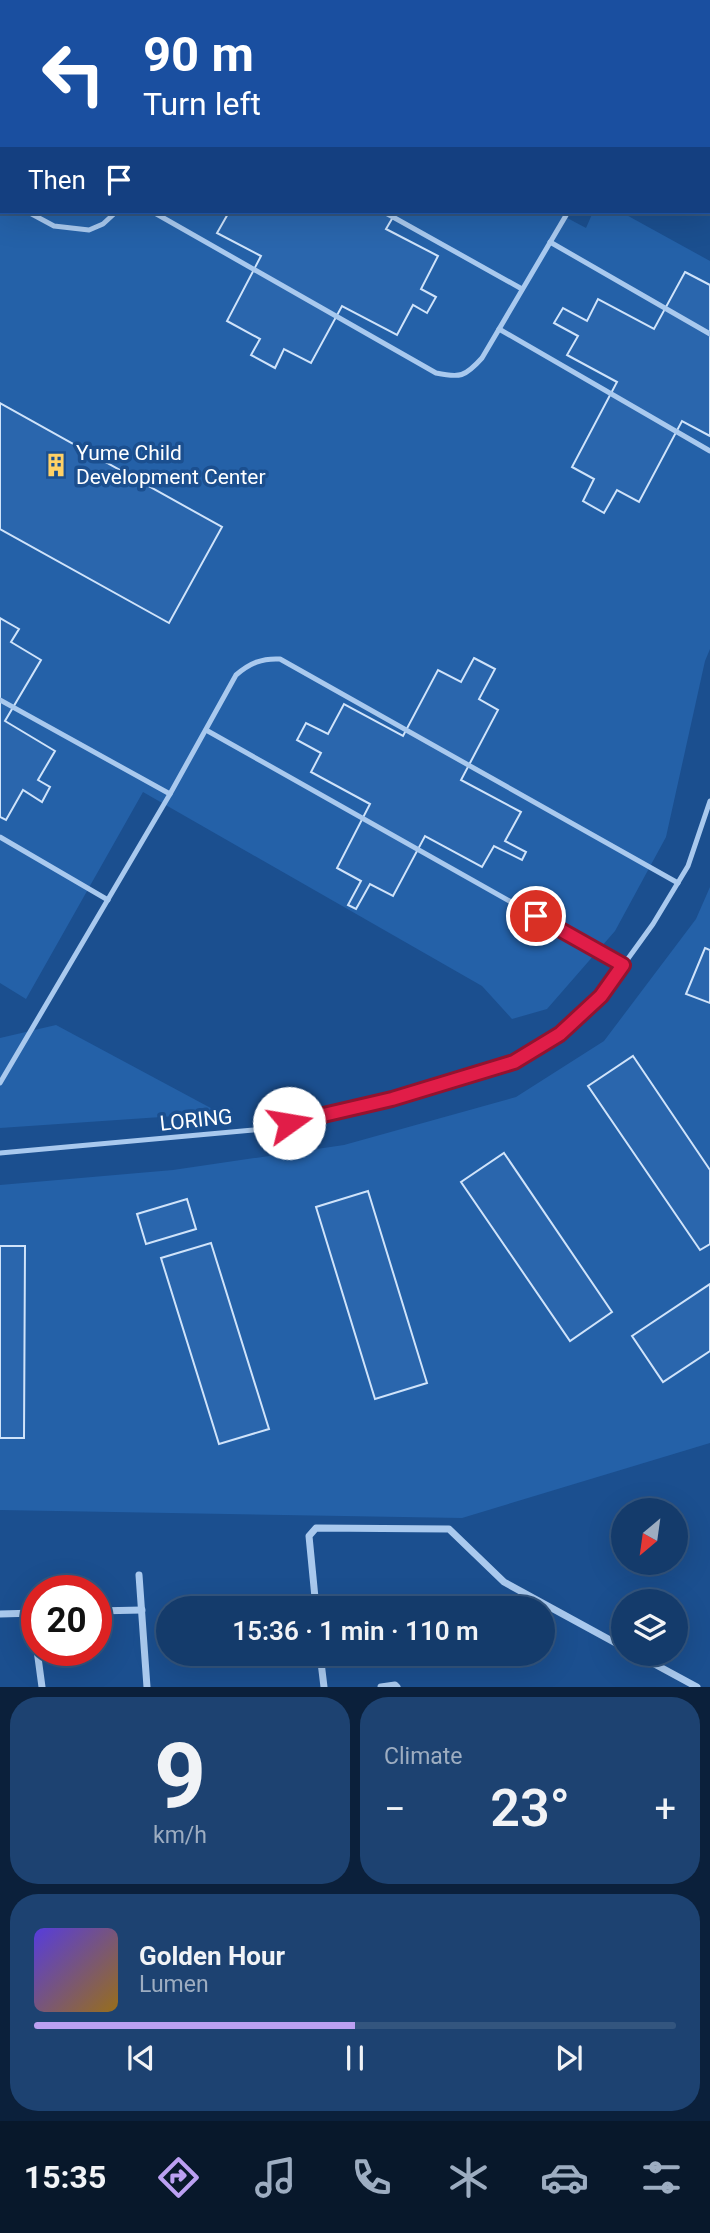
<!DOCTYPE html>
<meta charset="utf-8">
<style>
:root{--surface:#143b6b;--page:#1d4271;--text:#f1f3f6;--muted:#9dadc1;--line:#33557e;--accent:#bca0f2}
body{margin:0;font-family:Roboto,sans-serif;background:var(--page);color:var(--text);height:100vh;display:flex;flex-direction:column;font-size:26px;white-space:nowrap}
*{box-sizing:border-box;margin:0}
p{font-size:23px;color:var(--muted)}
.icon{flex:none;width:38px;height:38px;fill:none;stroke:currentColor;stroke-width:2;stroke-linecap:round;stroke-linejoin:round}
.map{position:relative;height:1687px;overflow:hidden}
.sheet{display:flex;flex-direction:column;gap:10px;padding:10px;background:#0b203b;flex:1}
.sheet>*{flex:none}
.hud{position:absolute;left:0px;top:0px;width:710px;height:214px;box-shadow:0 7px 28px #0002,0 0 0 2px var(--line);background:#1a4fa0;color:#fff;overflow:hidden}
.needle{width:46px;rotate:209deg}
.fabs{position:absolute;left:611px;top:1498px;display:grid;gap:14px}
.fabs a{display:grid;place-items:center;width:77px;height:77px;border-radius:50%;background:var(--surface);box-shadow:0 7px 28px #0002,0 0 0 2px var(--line);font-size:35px}
.speed{position:absolute;left:21px;top:1575px;display:flex;gap:14px;font-size:35px;font-weight:700;text-align:center}
.speed>*{display:grid;place-content:center;width:91px;height:91px;border-radius:50%;background:var(--surface);box-shadow:0 7px 28px #0002,0 0 0 2px var(--line);line-height:1}
.speed .limit{border:10px solid #d22;background:#fff;color:#111}
.pin{position:absolute;display:grid;place-items:center;width:60px;height:60px;color:#fff;margin:-30px;border:4px solid #fff;border-radius:50%;box-shadow:0 2px 7px #0007}
.me{position:absolute;width:77px;margin:-38px;rotate:77deg;stroke-linejoin:round;filter:drop-shadow(0 0 5px #0008)}
.turn{display:flex;align-items:center;gap:24px;height:147px;padding:0 28px;font-size:32px}
.turn .icon{width:91px;height:91px;stroke-width:2.5}
.turn b{display:block;font-size:49px;line-height:60px}
.then{display:flex;align-items:center;height:66px;padding:0 28px;background:#0003;gap:14px;font-size:26px}
.big{font-size:52px;font-weight:600;line-height:1.1}
.sheet .widget{flex:1;display:flex;flex-direction:column;justify-content:center;gap:10px;min-width:0;padding:0 24px;border-radius:28px;background:var(--page)}
.sheet .dial{align-items:center;gap:0}
.dial b{font-size:91px;line-height:1}
.song{display:flex;align-items:center;gap:21px}
.cover{width:84px;height:84px;border-radius:10px;background:linear-gradient(135deg,hsl(250 70% 55%),hsl(40 70% 35%))}
.played{height:7px;border-radius:4px;background:linear-gradient(90deg,var(--accent) 50%,var(--line) 50%)}
.keys{display:flex;justify-content:space-around;direction:ltr}
.heat{display:flex;justify-content:space-between;align-items:center;font-size:38px;direction:ltr}
.sheet .tiles{flex:1;display:grid;gap:10px;grid-template-columns:1fr 1fr}
.widget:last-child{grid-column:span 2}
.trip{position:absolute;left:156px;top:1596px;width:399px;height:70px;border-radius:35px;background:var(--surface);box-shadow:0 7px 28px #0002,0 0 0 2px var(--line);font-weight:600;line-height:70px;text-align:center}
.menu{display:flex;height:112px;justify-content:space-around;align-items:center;background:#08182b;color:var(--muted)}
.menu .icon{width:49px;height:49px}
.menu .on{color:var(--accent)}
.menu b{font-size:32px;color:var(--text)}
.map>svg:first-child{display:block}
.green{fill:#2461a8}
.building{fill:#2a66ad;stroke:#cfe3fa;stroke-width:2}
.lines{fill:none;stroke-linecap:round;stroke-linejoin:round}
.service{stroke:#a9c9ee;stroke-width:5}
.minor{stroke:#a9c9ee;stroke-width:7}
.route-casing{stroke:#92132f;stroke-width:18}
.route{stroke:#e11d48;stroke-width:12}
.labels{text-anchor:middle;dominant-baseline:central;stroke-width:7;stroke-linejoin:round;paint-order:stroke}
.poi-label{font-size:21px;fill:#fff;stroke:#1b4f8f;text-anchor:start}
.street-label{font-size:21px;fill:#fff;stroke:#1b4f8f}
</style>
<div class="map">
<svg width="710" height="1687" viewBox="0 0 710 1687">
<rect width="100%" height="100%" fill="#1b4f8f"/>
<!-- green -->
<g class="green">
<path d="M0 0H50L53 2H2V212H556L586 228 593 212H621L710 261V649L705 661 666 837 615 931 547 1009 512 1019 482 986 143 792 26 999 0 983Z"/>
<path d="M710 887V1443L462 1518 0 1510V1185L173 1170 344 1145 516 1097 604 1041 696 919Z"/>
<path d="M56 1025 220 1113 0 1128V1038Z"/>
</g>
<!-- building -->
<g class="building">
<path d="M2 28V89L0 92V31Z"/>
<path d="M0 115 2 116V186L0 185Z"/>
<path d="M229 212H396L386 229 438 256 421 289 436 297 427 313 413 305 397 335 342 306 311 363 284 349 275 368 251 355 260 339 227 321 261 256 217 233Z"/>
<path d="M685 272 710 285V436L682 421 639 502 617 490 604 513 583 501 594 479 572 467 617 382 567 355 578 336 554 323 563 308 587 321 598 299 654 329Z"/>
<path d="M0 403 222 527 169 623 0 529Z"/>
<path d="M0 618 19 629 11 642 41 660 5 721 55 751 38 780 50 787 42 802 23 790 6 820 0 817Z"/>
<path d="M474 658 495 669 479 699 498 710 461 780 521 812 505 841 526 852 522 860 494 846 482 867 425 836 393 896 370 884 356 909 348 905 361 881 337 868 370 804 311 772 321 753 297 740 306 723 328 734 344 704 403 736 438 670 461 682Z"/>
<path d="M705 948 710 950V1003L686 994Z"/>
<path d="M633 1056 710 1170V1244L700 1250 588 1086Z"/>
<path d="M504 1153 612 1312 570 1341 461 1182Z"/>
<path d="M368 1191 427 1383 375 1399 316 1207Z"/>
<path d="M187 1199 196 1229 146 1244 137 1214Z"/>
<path d="M211 1243 269 1429 219 1444 161 1258Z"/>
<path d="M0 1246H25L24 1438H0Z"/>
<path d="M710 1284V1351L663 1382 632 1336Z"/>
</g>
<g class="lines">
<!-- service -->
<g class="service">
<path d="M100 0 104 2"/>
<path d="M709 47 710 46"/>
<path d="M0 75 2 76"/>
<path d="M0 196 2 197"/>
<path d="M709 203 710 204"/>
<path d="M28 212 54 226 89 230 103 224 116 212"/>
<path d="M153 212 436 373C460 378 465 377 482 358L568 212"/>
<path d="M384 212 522 289"/>
<path d="M550 242 710 334"/>
<path d="M499 329 710 451"/>
<path d="M0 700 170 794"/>
<path d="M206 730 623 965"/>
<path d="M0 837 108 900"/>
<path d="M0 1083 170 794 236 675C250 663 262 658 280 659L678 883"/>
<path d="M0 1153 264 1129 392 1099 514 1061 560 1034 601 996 653 924 688 866 710 801"/>
</g>
<!-- minor -->
<g class="minor">
<path d="M139 1575 147 1687"/>
<path d="M316 1608 309 1536 316 1528 449 1529 504 1582 623 1647"/>
<path d="M96 1611 142 1610"/>
<path d="M33 1613 37 1647"/>
<path d="M0 1614 37 1613"/>
<path d="M37 1650 42 1687"/>
<path d="M320 1654 324 1687"/>
<path d="M636 1654 697 1687"/>
<path d="M381 1687 395 1685 397 1687"/>
</g>
</g>
<g class="lines">
<!-- route casing -->
<g class="route-casing">
<path id="route" d="M289 1123 392 1099 514 1062 560 1034 601 996 623 965 536 916"/>
</g>
<!-- route -->
<use href="#route" class="route"/>
</g>
<!-- icons -->
<defs>
<g id="building-bare" transform="scale(1.89)"><path d="M-4-6H4V6H1V3H-1V6H-4ZM-2.5-4.3h1.7v1.8h-1.7ZM.8-4.3h1.7v1.8H.8ZM-2.5-1h1.7V.8h-1.7ZM.8-1h1.7V.8H.8Z" fill="#ffd166" stroke="#1b4f8f" stroke-width="2.5" paint-order="stroke"/></g>
</defs>
<g fill-rule="evenodd">
<use href="#building-bare" x="56" y="465"/>
</g>
<g class="labels">
<!-- poi labels -->
<g class="poi-label">
<text x="76" y="453">Yume Child<tspan x="76" dy="24">Development Center</tspan></text>
</g>
<!-- street labels -->
<g class="street-label">
<text transform="translate(196 1120) rotate(-6)">LORING</text>
</g>
</g>
</svg>
<div class="fabs">
<a><svg class="needle" viewBox="-14 -14 28 28"><path d="M0-13l5 13h-10z" fill="#e53935"/><path d="M0 13l5-13h-10z" fill="#9dadc1"/></svg></a>
<a><svg class="icon" aria-label="layers" viewBox="0 0 24 24"><path d="M12 4l9 5-9 5-9-5zM3 14l9 5 9-5"/></svg></a>
</div>
<div class="speed"><div class="limit">20</div></div>
<div class="pin" style="left:536px;top:916px;background:#d93025"><svg class="icon" aria-label="arrive" viewBox="0 0 24 24"><path d="M6 21V4h12l-3 4 3 4H6"/></svg></div>
<svg class="me" style="left:289px;top:1123px" viewBox="-20 -20 40 40"><circle r="19" fill="#fff"/><path d="M0-13L10 11 0 6-10 11z" fill="#e11d48"/></svg>
<div class="trip">15:36 · 1 min · 110 m</div>
<div class="hud">
<div class="turn"><svg class="icon" aria-label="left" viewBox="0 0 24 24"><path d="M17 20v-9H6M10 6l-5 5 5 5"/></svg><div><b>90 m</b>Turn left</div></div>
<div class="then">Then<svg class="icon" aria-label="arrive" viewBox="0 0 24 24"><path d="M6 21V4h12l-3 4 3 4H6"/></svg></div>
</div>
</div>
<section class="sheet">
<div class="tiles">
<div class="widget dial"><b>9</b><p>km/h</p></div>
<div class="widget"><p>Climate</p>
<div class="heat"><a>−</a><b class="big">23°</b><a>+</a></div>
</div>
<div class="widget">
<div class="song"><i class="cover"></i><div><b>Golden Hour</b><p>Lumen</p></div></div>
<div class="played"></div>
<div class="keys"><svg class="icon" aria-label="previous" viewBox="0 0 24 24"><path d="M18 5L8 12l10 7zM5 5v14"/></svg><svg class="icon" aria-label="pause" viewBox="0 0 24 24"><path d="M8 5v14M16 5v14"/></svg><svg class="icon" aria-label="next" viewBox="0 0 24 24"><path d="M6 5l10 7-10 7zM19 5v14"/></svg></div>
</div>
</div>
</section>
<nav class="menu">
<b>15:35</b>
<svg class="icon on" aria-label="directions" viewBox="0 0 24 24"><path d="M12 3l9 9-9 9-9-9zM9 14v-3h6M13 9l2 2-2 2"/></svg>
<svg class="icon" aria-label="music" viewBox="0 0 24 24"><path d="M9 18V5l10-2v13"/><circle cx="6" cy="18" r="3"/><circle cx="16" cy="16" r="3"/></svg>
<svg class="icon" aria-label="phone" viewBox="0 0 24 24"><path d="M5 4h4l2 5-3 2q2 4 5 5l2-3 5 2v4C11 20 4 13 5 4z"/></svg>
<svg class="icon" aria-label="climate" viewBox="0 0 24 24"><path d="M12 3v18M4 7l16 10M4 17L20 7"/></svg>
<svg class="icon" aria-label="car" viewBox="0 0 24 24"><path d="M5 17H2v-5l4-1 3-4h7l3 4 3 1v5h-3M9 17h6M6 11h13"/><circle cx="7" cy="17" r="2"/><circle cx="17" cy="17" r="2"/></svg>
<svg class="icon" aria-label="filters" viewBox="0 0 24 24"><path d="M4 7h16M4 17h16"/><circle cx="9" cy="7" r="2"/><circle cx="15" cy="17" r="2"/></svg>
</nav>
